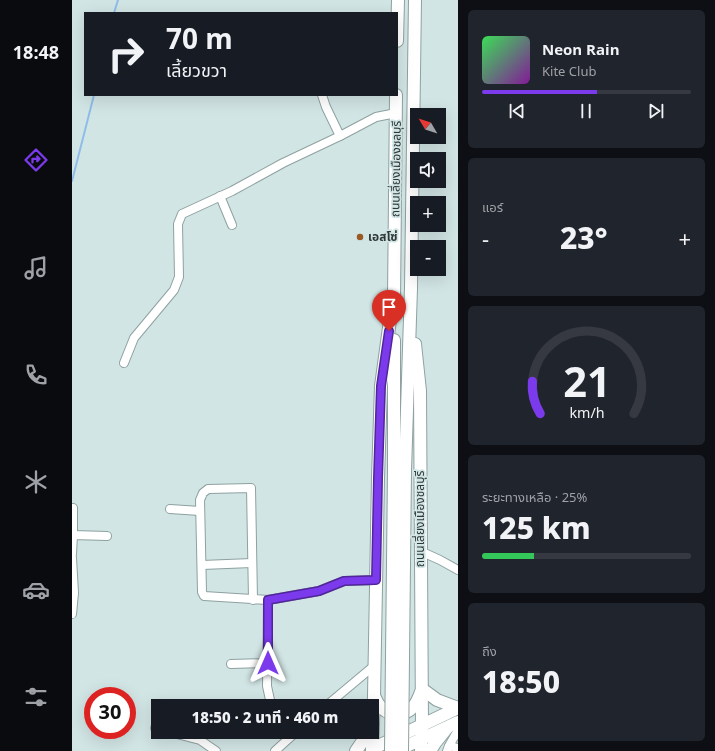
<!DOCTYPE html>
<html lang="th">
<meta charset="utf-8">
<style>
:root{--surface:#171b24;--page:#20242c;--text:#f1f3f6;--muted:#9ea1a6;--line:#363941;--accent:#7c3aed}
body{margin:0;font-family:Georgia,"Noto Sans Thai",serif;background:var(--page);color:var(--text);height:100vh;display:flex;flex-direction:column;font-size:15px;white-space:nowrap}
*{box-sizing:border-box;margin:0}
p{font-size:13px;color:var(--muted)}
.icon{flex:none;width:22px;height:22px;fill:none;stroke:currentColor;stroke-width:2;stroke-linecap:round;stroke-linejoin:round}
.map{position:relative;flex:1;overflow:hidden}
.side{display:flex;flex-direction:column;gap:10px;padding:10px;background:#0d0f14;width:257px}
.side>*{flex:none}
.banner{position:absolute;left:12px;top:12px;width:314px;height:84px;border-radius:0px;box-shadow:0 4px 16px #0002;background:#171b24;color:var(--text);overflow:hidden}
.needle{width:26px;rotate:309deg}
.tools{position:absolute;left:338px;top:108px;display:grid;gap:8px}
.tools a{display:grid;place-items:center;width:36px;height:36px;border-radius:0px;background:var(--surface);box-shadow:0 4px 16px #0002;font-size:20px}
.speed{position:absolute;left:12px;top:687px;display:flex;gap:8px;font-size:20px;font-weight:700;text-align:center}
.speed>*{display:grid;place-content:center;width:52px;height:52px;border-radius:50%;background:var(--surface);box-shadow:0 4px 16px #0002;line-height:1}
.speed .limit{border:6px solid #d22;background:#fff;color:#111}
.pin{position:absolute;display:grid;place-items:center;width:34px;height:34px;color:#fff;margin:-41px -17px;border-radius:50% 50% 50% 0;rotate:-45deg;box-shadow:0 0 4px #0007}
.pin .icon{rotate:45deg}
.me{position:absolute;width:44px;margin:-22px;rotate:0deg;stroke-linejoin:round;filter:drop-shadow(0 0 3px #0008)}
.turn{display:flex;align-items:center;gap:14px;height:84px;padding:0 16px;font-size:18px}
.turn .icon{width:52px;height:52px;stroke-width:2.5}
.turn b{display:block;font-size:28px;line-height:34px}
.big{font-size:30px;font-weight:800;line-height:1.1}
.side .card{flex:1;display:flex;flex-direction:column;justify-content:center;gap:6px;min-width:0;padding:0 14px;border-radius:6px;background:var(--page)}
.side .dial{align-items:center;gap:0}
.dial svg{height:104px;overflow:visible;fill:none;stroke:var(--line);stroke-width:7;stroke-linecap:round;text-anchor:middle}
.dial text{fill:var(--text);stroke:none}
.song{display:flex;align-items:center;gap:12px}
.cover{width:48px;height:48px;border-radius:6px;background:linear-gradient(135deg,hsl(130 70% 55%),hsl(290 70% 35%))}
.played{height:4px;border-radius:2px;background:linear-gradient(90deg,var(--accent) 55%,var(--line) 55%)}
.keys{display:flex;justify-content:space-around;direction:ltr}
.heat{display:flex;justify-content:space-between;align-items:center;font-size:22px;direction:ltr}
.charge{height:6px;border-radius:3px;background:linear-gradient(90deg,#34c759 25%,var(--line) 0)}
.trip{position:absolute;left:79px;top:699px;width:228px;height:40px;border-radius:0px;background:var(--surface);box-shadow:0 4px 16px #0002;font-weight:800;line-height:40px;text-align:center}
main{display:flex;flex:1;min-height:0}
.dock{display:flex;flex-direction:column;width:72px;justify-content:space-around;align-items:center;background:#090b0e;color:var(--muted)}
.dock .icon{width:28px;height:28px}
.dock .on{color:var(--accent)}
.dock b{font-size:18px;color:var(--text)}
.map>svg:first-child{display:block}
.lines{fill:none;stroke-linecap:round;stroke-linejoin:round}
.stream{stroke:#8fbde8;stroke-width:2}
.minor-casing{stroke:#8ea1a0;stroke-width:10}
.highway-casing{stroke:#8ea1a0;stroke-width:14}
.minor{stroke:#fff;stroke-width:8}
.highway{stroke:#fff;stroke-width:12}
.highway-bridge-casing{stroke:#8ea1a0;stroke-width:14;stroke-linecap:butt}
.highway-bridge{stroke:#fff;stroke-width:12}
.route-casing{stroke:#51269a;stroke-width:10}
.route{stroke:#7c3aed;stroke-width:7}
.poi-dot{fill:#9a5924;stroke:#d1e5e4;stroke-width:1.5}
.labels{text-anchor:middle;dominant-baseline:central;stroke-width:3.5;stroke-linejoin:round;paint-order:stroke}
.street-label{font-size:12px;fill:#303737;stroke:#d1e5e4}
.poi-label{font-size:12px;font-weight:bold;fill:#303737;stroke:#d1e5e4;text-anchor:start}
</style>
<main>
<nav class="dock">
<b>18:48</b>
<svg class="icon on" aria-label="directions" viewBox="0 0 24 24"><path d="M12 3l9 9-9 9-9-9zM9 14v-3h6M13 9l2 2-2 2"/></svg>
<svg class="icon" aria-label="music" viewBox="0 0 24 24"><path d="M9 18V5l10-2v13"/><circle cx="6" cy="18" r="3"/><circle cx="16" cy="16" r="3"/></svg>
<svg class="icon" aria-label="phone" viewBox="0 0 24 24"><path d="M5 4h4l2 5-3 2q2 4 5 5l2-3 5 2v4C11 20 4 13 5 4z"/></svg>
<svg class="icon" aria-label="climate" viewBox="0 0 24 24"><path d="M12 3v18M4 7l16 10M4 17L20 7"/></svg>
<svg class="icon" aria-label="car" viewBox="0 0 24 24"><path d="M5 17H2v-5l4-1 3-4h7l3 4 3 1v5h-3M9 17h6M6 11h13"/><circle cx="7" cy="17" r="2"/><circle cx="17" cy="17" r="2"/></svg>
<svg class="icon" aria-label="filters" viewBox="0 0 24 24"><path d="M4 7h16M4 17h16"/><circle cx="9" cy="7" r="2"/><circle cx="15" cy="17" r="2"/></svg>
</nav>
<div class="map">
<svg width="386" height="751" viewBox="0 0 386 751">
<rect width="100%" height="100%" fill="#d1e5e4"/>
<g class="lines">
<!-- stream -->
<g class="stream">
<path d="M42 13 46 0"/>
<path d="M0 181 22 95"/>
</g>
<!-- minor casing -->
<g class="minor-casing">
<g id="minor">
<path d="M250 95 254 107 268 136"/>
<path d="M148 196 160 225"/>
<path d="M52 363 62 338 102 290 107 277 106 224 110 214 160 191 211 163 268 136 304 117 324 113"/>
<path d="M98 509 128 511"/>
<path d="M1 535V508"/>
<path d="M348 551 368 560 386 570"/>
<path d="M0 554 1 535 35 536"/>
<path d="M0 558 2 593H0"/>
<path d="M130 565 180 563"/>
<path d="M181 600 179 488 136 489 131 493 128 500 130 592 132 596 196 600 247 591 272 581 304 580"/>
<path d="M196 600 195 686 198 700 200 706"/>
<path d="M0 614 2 593"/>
<path d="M159 664 196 663"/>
<path d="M254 706 303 665"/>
<path d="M83 728 86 729"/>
<path d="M97 732 128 740 144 751"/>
<path d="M377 746 386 730"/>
<path d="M203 751 224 732"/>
<path d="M375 751 377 746 386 748"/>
</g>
</g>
<!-- highway casing -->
<g class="highway-casing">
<g id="highway">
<path d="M325 41 326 0"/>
<path d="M322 298 324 95"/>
<path d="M322 340V469"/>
<path d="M343 344 348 391 350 725 349 751"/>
<path d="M333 470 339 288 343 0"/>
<path d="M350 689 365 700 386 708"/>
<path d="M302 696C304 699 305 703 307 705 315 716 332 717 341 707 345 703 347 697 349 692"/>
<path d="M300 749 386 708"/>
<path d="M284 751 297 732"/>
<path d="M300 751 302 696 306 478 309 386 322 291"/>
<path d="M324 751 386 722"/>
<path d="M358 751 363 743 375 728"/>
</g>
</g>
<!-- minor -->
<use href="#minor" class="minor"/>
<!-- highway -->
<use href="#highway" class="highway"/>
<!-- highway-bridge casing -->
<g class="highway-bridge-casing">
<g id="highway-bridge">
<path d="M319 751 322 469"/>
<path d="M330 751 333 470"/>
</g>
</g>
<!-- highway-bridge -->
<use href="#highway-bridge" class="highway-bridge"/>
</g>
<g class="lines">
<!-- route casing -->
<g class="route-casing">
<path id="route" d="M196 663V600L247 591 272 581 304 580 306 478 309 386 317 331"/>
</g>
<!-- route -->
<use href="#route" class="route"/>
</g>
<!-- markers -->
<circle class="poi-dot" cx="288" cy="237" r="4"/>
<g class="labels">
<!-- street labels -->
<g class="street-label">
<text transform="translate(324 169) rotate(-89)">ถนนเลี่ยงเมืองชลบุรี</text>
<text transform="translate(348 519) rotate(-90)">ถนนเลี่ยงเมืองชลบุรี</text>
</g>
<!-- poi labels -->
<g class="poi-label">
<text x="296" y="237">เอสโซ่</text>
</g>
</g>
</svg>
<div class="tools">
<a><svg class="needle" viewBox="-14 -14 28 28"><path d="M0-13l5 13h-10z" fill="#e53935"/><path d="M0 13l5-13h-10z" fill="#9ea1a6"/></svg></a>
<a><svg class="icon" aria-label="sound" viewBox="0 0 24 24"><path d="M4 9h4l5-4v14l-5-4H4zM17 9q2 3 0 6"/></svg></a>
<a>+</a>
<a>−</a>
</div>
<div class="speed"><div class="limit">30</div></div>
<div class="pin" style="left:317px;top:331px;background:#d93025"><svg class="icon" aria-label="arrive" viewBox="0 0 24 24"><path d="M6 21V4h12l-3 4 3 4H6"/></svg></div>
<svg class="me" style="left:196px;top:663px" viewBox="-20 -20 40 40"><path d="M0-17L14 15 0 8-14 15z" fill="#7c3aed" stroke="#fff" stroke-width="4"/></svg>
<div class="trip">18:50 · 2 นาที · 460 m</div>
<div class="banner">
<div class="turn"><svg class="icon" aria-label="right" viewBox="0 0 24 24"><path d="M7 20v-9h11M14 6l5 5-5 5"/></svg><div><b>70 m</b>เลี้ยวขวา</div></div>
</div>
</div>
<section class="side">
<div class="card">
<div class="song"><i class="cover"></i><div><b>Neon Rain</b><p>Kite Club</p></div></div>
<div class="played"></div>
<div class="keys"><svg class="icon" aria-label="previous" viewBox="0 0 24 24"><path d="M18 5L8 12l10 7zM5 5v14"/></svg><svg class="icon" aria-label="pause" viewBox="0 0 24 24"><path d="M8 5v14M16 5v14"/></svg><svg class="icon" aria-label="next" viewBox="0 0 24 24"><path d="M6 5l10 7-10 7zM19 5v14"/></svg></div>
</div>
<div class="card"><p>แอร์</p>
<div class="heat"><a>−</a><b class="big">23°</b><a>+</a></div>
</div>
<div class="card dial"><svg viewBox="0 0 100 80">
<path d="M14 69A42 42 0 1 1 86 69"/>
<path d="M14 69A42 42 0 0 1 8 44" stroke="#7c3aed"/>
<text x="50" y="56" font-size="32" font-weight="700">21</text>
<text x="50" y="72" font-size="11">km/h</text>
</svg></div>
<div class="card"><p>ระยะทางเหลือ · 25%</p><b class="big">125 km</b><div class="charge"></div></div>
<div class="card"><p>ถึง</p><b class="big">18:50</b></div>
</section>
</main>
